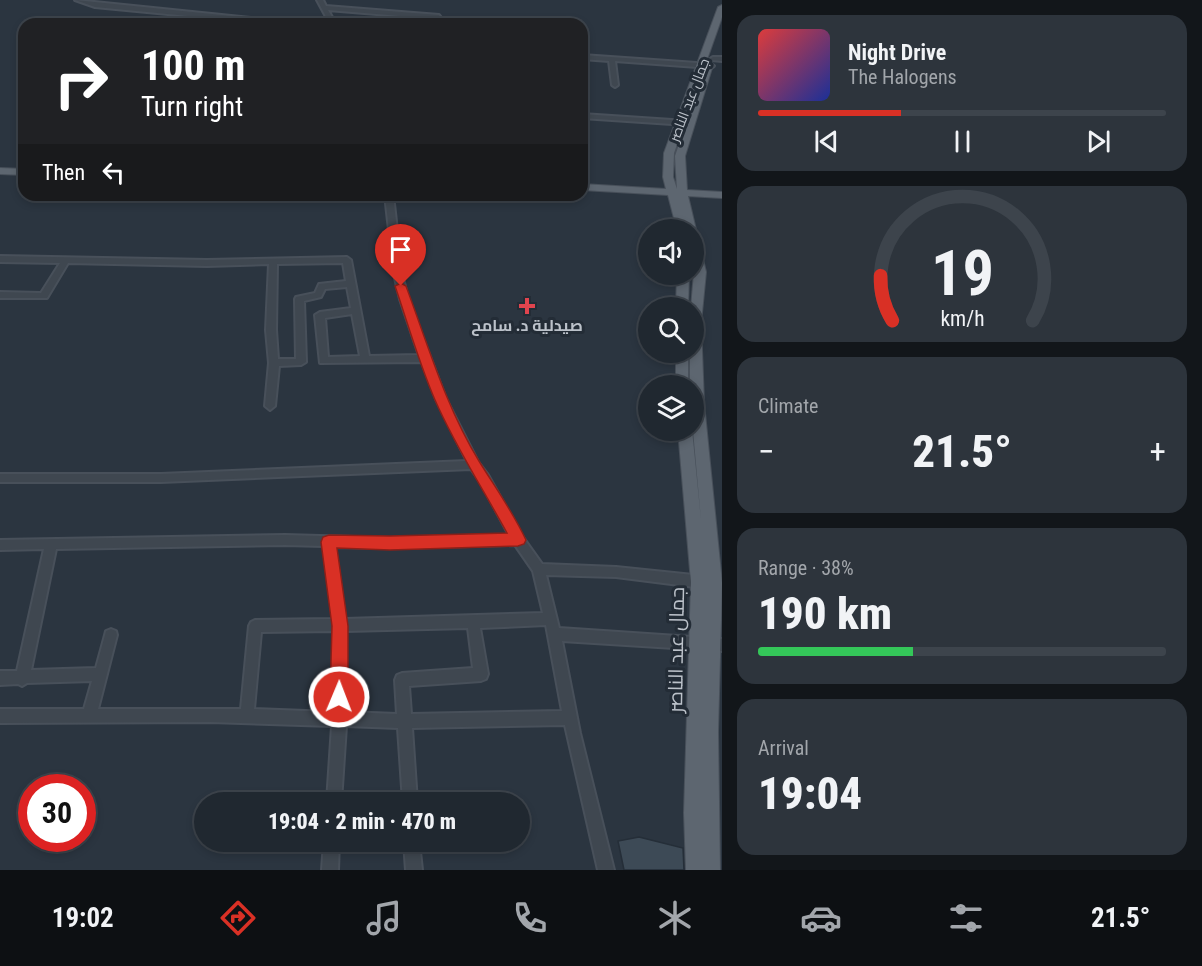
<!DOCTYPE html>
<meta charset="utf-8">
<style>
:root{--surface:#202830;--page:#2d343c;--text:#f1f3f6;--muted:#a2a6ab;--line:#3d444c;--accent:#d93025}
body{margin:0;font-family:"Roboto Condensed",Cairo,sans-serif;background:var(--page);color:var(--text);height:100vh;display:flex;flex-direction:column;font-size:22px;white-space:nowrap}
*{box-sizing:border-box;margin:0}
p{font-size:20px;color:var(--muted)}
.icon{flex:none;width:33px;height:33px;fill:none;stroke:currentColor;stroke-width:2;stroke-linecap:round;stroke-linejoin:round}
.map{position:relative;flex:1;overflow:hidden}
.drawer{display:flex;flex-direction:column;gap:15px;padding:15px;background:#12161a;width:480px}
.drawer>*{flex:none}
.guide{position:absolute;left:18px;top:18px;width:570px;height:183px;border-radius:18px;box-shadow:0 3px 9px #0003,0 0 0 2px var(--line);background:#202124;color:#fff;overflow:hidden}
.controls{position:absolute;left:638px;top:219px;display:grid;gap:12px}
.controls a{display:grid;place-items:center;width:66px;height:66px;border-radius:50%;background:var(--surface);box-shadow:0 3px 9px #0003,0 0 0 2px var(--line);font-size:30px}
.speed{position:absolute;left:18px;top:774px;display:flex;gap:12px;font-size:30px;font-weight:700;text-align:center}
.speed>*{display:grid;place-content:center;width:78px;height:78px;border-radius:50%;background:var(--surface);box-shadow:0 3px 9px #0003,0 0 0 2px var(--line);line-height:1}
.speed .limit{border:9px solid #d22;background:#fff;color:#111}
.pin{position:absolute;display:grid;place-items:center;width:51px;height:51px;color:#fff;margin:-62px -26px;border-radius:50% 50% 50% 0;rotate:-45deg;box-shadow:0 0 6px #0007}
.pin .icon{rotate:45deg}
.me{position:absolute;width:66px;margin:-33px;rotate:1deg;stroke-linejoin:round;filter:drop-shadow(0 0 4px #0008)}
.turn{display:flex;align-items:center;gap:21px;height:126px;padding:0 24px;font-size:27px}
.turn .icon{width:78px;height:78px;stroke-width:2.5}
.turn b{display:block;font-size:42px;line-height:51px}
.then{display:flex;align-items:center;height:57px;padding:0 24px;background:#0003;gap:12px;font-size:22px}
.big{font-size:45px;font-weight:800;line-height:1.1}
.drawer .widget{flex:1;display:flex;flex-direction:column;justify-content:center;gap:9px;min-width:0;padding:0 21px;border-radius:18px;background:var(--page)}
.drawer .dial{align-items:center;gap:0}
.dial svg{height:156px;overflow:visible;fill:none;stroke:var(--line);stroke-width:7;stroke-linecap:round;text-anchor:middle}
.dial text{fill:var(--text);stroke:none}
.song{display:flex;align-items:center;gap:18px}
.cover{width:72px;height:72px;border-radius:9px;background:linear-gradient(135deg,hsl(0 70% 55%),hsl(230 70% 35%))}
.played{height:6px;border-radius:3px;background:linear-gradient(90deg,var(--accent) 35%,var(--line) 35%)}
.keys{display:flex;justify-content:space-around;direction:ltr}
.heat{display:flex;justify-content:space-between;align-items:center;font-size:33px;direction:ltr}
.charge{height:9px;border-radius:4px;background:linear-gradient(90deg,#34c759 38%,var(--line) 0)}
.trip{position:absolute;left:194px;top:792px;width:336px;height:60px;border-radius:30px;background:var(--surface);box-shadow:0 3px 9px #0003,0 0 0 2px var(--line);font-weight:800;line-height:60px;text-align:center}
.dock{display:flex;height:96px;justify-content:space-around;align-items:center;background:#0d1013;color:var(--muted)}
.dock .icon{width:42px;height:42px}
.dock .active{color:var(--accent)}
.dock b{font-size:27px;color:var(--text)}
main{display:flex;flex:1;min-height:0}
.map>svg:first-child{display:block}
.building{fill:#3d4a56;stroke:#252e38;stroke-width:1.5}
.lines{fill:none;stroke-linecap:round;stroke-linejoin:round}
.minor-casing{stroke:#48505a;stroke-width:4}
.major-casing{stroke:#48505a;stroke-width:2}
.minor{fill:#3f4750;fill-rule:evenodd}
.major{fill:#5d6670;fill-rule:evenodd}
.route{fill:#d93025;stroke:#8d1f18;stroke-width:1.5}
.health-dot{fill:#e0444e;stroke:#232c36;stroke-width:2}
.labels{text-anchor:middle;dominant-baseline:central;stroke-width:6;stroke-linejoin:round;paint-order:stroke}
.far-street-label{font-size:14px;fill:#bcc2ca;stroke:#232c36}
.poi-label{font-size:16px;font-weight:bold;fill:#bcc2ca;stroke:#232c36}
.near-street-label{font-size:20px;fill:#bcc2ca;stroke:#232c36}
</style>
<main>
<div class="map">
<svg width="722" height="870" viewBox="0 0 722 870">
<rect width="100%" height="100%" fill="#2b3540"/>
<!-- building -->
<path class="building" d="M639 837 683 848 684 870H624L618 841Z"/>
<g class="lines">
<!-- minor casing -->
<g class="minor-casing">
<g id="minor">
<path d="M75 0 290 22 293 24H272L95 7Z"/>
<path d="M317 0H323L326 6 439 15 446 24H440L437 19 328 10 336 24H330Z"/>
<path d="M582 55 711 64 714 66 711 68 615 61 618 85 615 87 612 85 609 61 582 59Z"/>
<path d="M713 57H722V61L711 60 710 59Z"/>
<path d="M582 114 687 121 690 123 687 125 582 118Z"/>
<path d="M385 195H393L402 274 408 299 446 399 478 462 488 475 522 536 542 564 616 567 703 576 707 578 709 582 707 586 703 588 616 577 546 575 559 628 722 639V651L562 641 580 733 614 870H598L565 725 412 728 417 802H403L398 728 346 726 341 802H327L332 726 211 722 0 723V709H84L92 681 27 683 22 686 18 684 0 685V671H17L44 549 0 550V540L285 535 390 538 509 535 480 481 471 469 161 482H0V474H161L467 461 436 399 422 362 320 363 315 315 320 312 351 308 347 287 325 289 321 297 304 301 306 362 301 365 279 366 275 406 270 410 265 406 269 363 266 330 269 264 207 266 68 263 47 298H0V292L41 293 60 263 0 262V256L207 260 347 257 351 260 369 356 419 355 400 299 394 274ZM343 263 346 281 319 284 315 293 296 297 295 299 296 359H278L276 330 277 264ZM352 314 360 356 328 357 325 318ZM285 545 324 546 333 619 255 620 251 622 249 626 241 709H98L117 635 116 631 111 629 106 631 105 635 96 668 31 670 56 549ZM515 545 533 571 543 613 345 619 335 547 390 548ZM546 625 562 711 411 714 409 686 481 681 486 679 488 674 480 628ZM468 628 473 668 402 673 397 675 395 680 397 714 346 712V631ZM334 631 332 712 254 709 261 632Z"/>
<path d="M324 842H339L338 870H322Z"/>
<path d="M404 842H419L422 870H406Z"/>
</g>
</g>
<!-- major casing -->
<g class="major-casing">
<g id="major">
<path d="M722 5V17L674 153 673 177 677 189 675 156 705 70 712 68 685 156 687 190 722 192V198L688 196 706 272 701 323 704 403 722 583 718 732 720 870H686L684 813 691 582 678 430H692L701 520 693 430V386H690V352H693V308H691L694 272 693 230H677L668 195 582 190V184L666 189 663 177 664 153 718 7Z"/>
<path d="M0 168 24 169V175L0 174Z"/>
<path d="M677 274H689L688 308H676Z"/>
<rect x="676" y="352" width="12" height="34"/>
</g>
</g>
<!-- minor -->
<use href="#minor" class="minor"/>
<!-- major -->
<use href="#major" class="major"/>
</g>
<!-- route -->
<path class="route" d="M401 283 406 286C428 345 446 407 479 461 495 487 513 512 526 540L524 544 518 546 390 550 337 548 348 626V697L345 703 339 706 333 703 330 697 332 626 321 542 323 537 329 535 390 536 507 533C483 489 455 446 435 400 419 363 408 324 395 286Z"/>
<!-- markers -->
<path class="health-dot" d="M524 297h6v6h6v6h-6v6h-6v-6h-6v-6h6z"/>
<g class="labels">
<!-- far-street labels -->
<g class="far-street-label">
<text transform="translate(689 100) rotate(-69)">جمال عبد الناصر</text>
</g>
<!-- poi labels -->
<g class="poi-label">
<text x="527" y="325">صيدلية د. سامح</text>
</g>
<!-- near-street labels -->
<g class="near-street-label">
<text transform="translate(676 650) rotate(-89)">جمال عبد الناصر</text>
</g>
</g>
</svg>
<div class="controls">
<a><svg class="icon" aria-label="sound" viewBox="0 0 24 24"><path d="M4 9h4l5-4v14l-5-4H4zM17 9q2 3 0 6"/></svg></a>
<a><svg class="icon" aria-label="search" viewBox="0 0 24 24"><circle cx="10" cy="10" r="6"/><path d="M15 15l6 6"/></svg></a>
<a><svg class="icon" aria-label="layers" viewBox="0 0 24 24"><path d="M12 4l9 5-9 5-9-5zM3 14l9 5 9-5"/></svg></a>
</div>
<div class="speed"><div class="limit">30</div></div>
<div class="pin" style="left:401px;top:286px;background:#d93025"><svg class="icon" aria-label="arrive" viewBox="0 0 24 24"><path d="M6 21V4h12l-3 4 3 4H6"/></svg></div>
<svg class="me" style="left:339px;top:697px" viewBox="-20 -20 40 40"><circle r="17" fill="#d93025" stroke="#fff" stroke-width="3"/><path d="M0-11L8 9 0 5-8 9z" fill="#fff"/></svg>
<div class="trip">19:04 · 2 min · 470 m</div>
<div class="guide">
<div class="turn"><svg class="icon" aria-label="right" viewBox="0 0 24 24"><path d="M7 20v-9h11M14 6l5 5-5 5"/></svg><div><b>100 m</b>Turn right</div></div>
<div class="then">Then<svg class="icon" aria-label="left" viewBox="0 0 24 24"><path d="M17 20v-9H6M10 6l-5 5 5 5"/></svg></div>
</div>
</div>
<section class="drawer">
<div class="widget">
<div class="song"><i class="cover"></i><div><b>Night Drive</b><p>The Halogens</p></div></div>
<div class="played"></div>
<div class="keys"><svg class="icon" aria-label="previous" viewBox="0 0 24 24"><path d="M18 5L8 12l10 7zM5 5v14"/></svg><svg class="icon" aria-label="pause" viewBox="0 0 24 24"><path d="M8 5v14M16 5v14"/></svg><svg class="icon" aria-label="next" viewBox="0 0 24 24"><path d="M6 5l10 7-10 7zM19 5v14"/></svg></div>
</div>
<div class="widget dial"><svg viewBox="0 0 100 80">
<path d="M14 69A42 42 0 1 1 86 69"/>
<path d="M14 69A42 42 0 0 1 8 46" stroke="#d93025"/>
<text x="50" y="56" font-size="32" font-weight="700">19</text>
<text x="50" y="72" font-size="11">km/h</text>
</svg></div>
<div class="widget"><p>Climate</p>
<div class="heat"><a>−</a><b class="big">21.5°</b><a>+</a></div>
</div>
<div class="widget"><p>Range · 38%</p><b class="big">190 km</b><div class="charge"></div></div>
<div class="widget"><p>Arrival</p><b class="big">19:04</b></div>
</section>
</main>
<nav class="dock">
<b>19:02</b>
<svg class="icon active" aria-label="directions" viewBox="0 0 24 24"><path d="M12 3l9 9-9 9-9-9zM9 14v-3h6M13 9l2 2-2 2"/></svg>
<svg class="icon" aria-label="music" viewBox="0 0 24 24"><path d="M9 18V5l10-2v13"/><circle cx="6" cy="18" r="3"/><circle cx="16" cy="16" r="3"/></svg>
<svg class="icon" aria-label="phone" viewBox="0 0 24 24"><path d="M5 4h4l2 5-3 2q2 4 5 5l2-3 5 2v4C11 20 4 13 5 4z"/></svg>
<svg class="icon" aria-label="climate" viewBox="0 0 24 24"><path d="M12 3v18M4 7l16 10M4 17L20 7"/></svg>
<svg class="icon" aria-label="car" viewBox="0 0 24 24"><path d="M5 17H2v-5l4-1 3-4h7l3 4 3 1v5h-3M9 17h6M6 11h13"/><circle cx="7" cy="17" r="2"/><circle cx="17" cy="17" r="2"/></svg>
<svg class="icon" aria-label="filters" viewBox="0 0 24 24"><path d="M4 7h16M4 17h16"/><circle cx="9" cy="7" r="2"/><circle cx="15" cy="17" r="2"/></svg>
<b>21.5°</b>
</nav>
